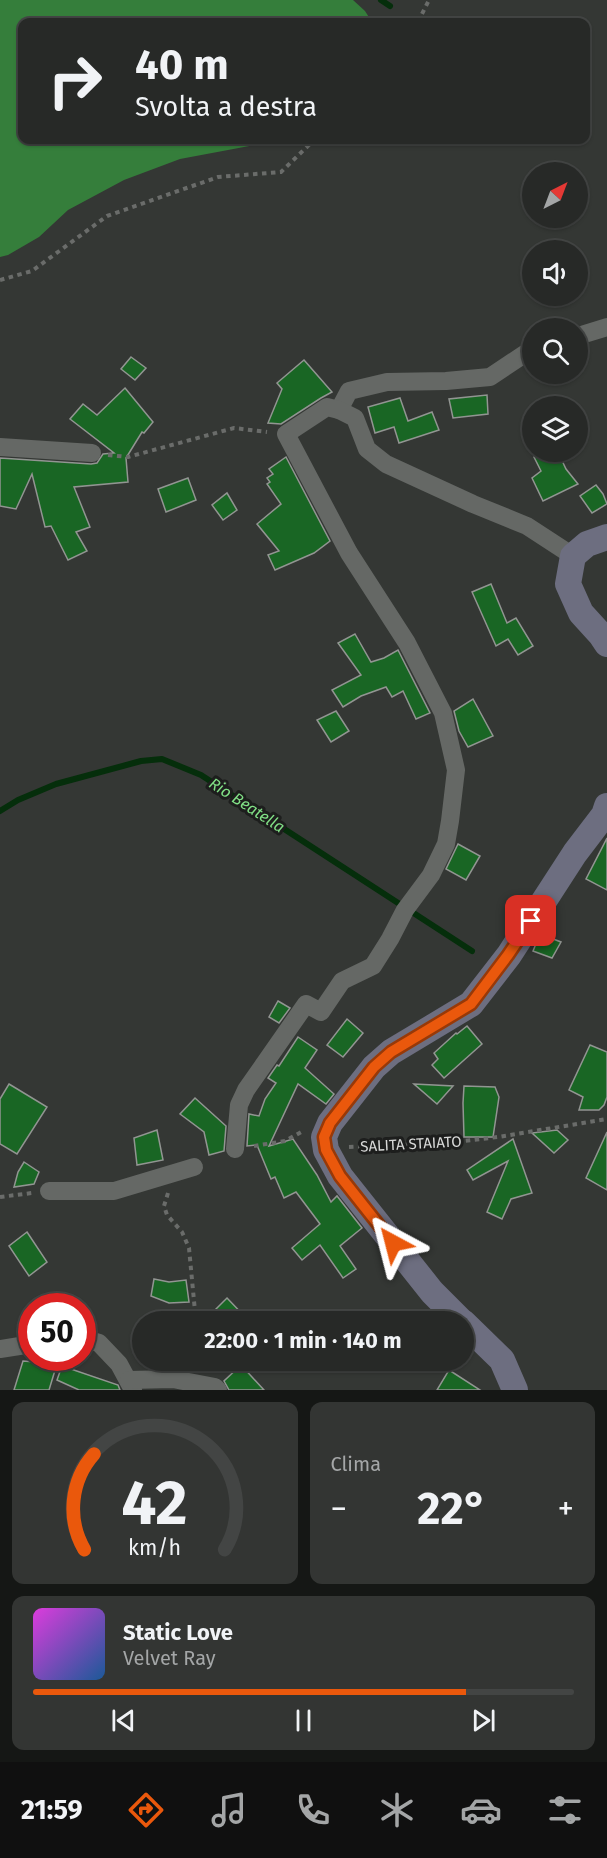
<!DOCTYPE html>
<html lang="it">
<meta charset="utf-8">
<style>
:root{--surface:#272927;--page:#333533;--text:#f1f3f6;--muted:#a4a6a7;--line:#434544;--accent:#ea580c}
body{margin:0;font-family:"Fira Sans",sans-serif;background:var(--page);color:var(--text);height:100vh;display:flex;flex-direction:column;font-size:22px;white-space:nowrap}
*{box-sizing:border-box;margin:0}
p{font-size:20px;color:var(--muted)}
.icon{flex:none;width:33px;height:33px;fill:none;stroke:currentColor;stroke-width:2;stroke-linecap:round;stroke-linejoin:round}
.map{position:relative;height:1390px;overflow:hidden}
.side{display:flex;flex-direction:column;gap:12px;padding:12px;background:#151715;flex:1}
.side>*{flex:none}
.guide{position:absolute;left:18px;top:18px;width:572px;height:126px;border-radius:12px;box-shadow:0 2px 4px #0004,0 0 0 2px var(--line);background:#272927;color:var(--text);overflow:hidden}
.needle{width:39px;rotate:42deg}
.tools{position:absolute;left:522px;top:162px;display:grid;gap:12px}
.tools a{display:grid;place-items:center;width:66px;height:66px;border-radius:50%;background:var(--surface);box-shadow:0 2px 4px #0004,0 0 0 2px var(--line);font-size:30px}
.speed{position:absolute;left:18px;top:1293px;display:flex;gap:12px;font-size:30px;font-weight:700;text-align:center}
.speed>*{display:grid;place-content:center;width:78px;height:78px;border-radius:50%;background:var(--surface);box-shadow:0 2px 4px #0004,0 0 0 2px var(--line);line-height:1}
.speed .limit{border:9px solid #d22;background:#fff;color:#111}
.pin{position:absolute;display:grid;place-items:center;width:51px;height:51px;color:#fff;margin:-26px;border-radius:12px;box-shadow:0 3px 9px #0006}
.me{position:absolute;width:66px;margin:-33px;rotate:322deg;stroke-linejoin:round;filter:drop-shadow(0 0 4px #0008)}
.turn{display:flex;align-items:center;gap:21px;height:126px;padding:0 18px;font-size:27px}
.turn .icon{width:78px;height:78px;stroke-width:2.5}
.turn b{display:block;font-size:42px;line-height:51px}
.big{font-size:45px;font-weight:700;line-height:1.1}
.side .tile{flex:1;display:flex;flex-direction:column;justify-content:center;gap:9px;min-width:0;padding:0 21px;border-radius:12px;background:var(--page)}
.side .dial{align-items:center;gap:0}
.dial svg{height:156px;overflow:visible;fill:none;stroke:var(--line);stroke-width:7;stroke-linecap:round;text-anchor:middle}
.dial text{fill:var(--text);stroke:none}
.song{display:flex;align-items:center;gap:18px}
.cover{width:72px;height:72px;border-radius:9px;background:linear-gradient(135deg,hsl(300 70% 55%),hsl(210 70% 35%))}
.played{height:6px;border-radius:3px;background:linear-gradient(90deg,var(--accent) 80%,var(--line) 80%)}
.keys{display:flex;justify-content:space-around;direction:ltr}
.heat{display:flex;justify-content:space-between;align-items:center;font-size:33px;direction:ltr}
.side .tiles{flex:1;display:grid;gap:12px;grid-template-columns:1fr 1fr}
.tile:last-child{grid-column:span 2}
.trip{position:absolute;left:132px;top:1311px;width:342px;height:60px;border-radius:30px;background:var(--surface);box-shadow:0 2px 4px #0004,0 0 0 2px var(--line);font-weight:700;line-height:60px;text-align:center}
.dock{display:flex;height:96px;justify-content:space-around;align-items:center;background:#101010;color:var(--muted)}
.dock .icon{width:42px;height:42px}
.dock .on{color:var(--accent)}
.dock b{font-size:27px;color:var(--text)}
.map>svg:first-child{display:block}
.forest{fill:#357e3b}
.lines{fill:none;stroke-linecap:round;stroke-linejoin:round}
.stream{stroke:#052e0b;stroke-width:6}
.building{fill:#196624;stroke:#929592;stroke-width:1.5}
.path{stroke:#6a6c6a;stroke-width:4;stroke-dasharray:4.5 4.5;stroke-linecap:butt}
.street{stroke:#656865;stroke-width:18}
.secondary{stroke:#6d6e80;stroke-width:26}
.route-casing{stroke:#983908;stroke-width:15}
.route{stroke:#ea580c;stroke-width:10}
.labels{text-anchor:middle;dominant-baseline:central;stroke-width:6;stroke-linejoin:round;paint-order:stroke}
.street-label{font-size:15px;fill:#d8d9d8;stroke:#1d1e1d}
.water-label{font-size:16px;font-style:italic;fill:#81e086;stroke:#1d1e1d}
</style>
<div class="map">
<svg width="607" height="1390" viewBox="0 0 607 1390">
<rect width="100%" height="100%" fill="#343734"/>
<!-- forest -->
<path class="forest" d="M0 0H353L365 11 372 22H22V140H274L270 142 180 159 124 180 68 210 39 237 8 255 0 257Z"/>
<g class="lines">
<!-- stream -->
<g class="stream">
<path d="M381 0 390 6"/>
<path d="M0 811 18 800 56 784 141 761 162 759 201 775 472 951"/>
</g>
</g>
<!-- building -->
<g class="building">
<path d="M131 357 146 368 135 380 121 369Z"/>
<path d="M304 360 332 392 321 398 281 424 268 423 282 389 277 383Z"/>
<path d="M125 388 153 422 144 433 142 432 126 458 128 482 74 487 90 527 76 532 87 551 68 560 51 526 45 527 32 474 16 509 0 506V458L91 464 97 463 103 454 114 453 70 419 83 404 97 415Z"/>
<path d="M487 395 488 414 453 418 449 399Z"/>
<path d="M400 398 408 421 432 412 439 430 399 443 394 427 375 433 368 407Z"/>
<path d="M544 452H558L566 469 578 484 543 501 532 478 541 471 534 457Z"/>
<path d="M286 457 330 541 314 553 275 570 268 555 279 551 257 524 281 504 267 484 270 482 267 478 273 474 269 469Z"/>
<path d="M188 478 196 500 166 512 158 489Z"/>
<path d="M596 485 603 494 607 504 592 513 580 496Z"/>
<path d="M227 493 237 510 223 520 212 505Z"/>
<path d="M491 584 507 623 516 618 533 646 518 655 508 639 496 646 472 592Z"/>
<path d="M355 634 371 662 384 658 398 650 430 713 416 719 403 691 392 697 386 687 361 696 343 707 332 690 361 675 338 643Z"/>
<path d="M473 699 493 736 468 747 459 731 454 711Z"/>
<path d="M336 711 349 731 331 742 317 720Z"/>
<path d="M607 838V890L586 879Z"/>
<path d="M458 844 480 856 466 880 446 869Z"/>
<path d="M540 934 561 942 552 958 533 951Z"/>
<path d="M278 1001 290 1008 279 1023 269 1017Z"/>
<path d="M347 1019 363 1033 343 1057 327 1045Z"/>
<path d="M467 1026 482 1044 444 1078 432 1065 438 1059 434 1053 456 1033 457 1034Z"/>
<path d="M298 1037 317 1050 305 1068 334 1094 326 1104 298 1084 269 1146 293 1139 317 1175 331 1202 337 1196 362 1228 340 1246 356 1269 343 1278 320 1245 302 1260 292 1248 320 1224 296 1192 284 1198 275 1177 271 1179 257 1145 247 1146 249 1114 259 1116 265 1099 276 1083 268 1078 277 1065 279 1066Z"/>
<path d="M590 1045 607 1052V1097L604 1105 599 1110H579L583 1097 569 1090Z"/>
<path d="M9 1084 47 1107 17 1154 0 1144V1099Z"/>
<path d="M414 1084 453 1086 437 1104Z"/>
<path d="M464 1086 495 1087 499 1097 493 1137H464L463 1103Z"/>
<path d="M195 1098 226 1126 224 1151 209 1155 204 1132 180 1114Z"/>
<path d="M157 1130 163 1160 137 1165 134 1138Z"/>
<path d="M557 1130 568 1140 554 1153 532 1133Z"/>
<path d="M607 1132V1190L586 1178Z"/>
<path d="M513 1139 532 1193 511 1199 502 1219 487 1212 508 1161 473 1180 467 1170Z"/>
<path d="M24 1162 39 1172 34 1184 14 1187 18 1172Z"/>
<path d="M27 1232 47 1262 29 1276 9 1246Z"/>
<path d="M154 1279 169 1282 186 1280 189 1302 169 1303 151 1296Z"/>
<path d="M227 1298 250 1322H203Z"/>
<path d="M23 1361 35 1362 56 1367 49 1390H14Z"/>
<path d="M241 1365 264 1390H229L224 1381Z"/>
<path d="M62 1366 118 1385 120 1390H79L57 1380Z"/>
<path d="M449 1370 480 1390H437Z"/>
</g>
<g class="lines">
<!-- path -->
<g class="path">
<path d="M418 22 429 0"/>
<path d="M0 280 32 271 107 216 218 177 281 172 314 140"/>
<path d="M108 455 128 457 234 428 267 432"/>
<path d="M254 1146 285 1141 303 1131"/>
<path d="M349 1147 447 1143 498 1137 607 1119"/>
<path d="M168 1193 164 1206 167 1215 182 1232 189 1248 196 1322"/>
<path d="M0 1197 32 1193"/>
</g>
<!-- street -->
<g class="street">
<path d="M578 336 607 327"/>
<path d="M339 410 349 391 387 382 446 381 490 377 532 349"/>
<path d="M0 447 92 453"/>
<path d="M235 1149 239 1105 246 1090 306 1004 321 1012 342 981 373 966 390 939 405 910 431 875 446 844 450 821 456 770 443 713 407 643 349 553 286 434 327 407 339 410 355 418 367 449 386 464 473 504 527 526 573 556"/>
<path d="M49 1191H114L194 1167"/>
<path d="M82 1338 99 1343 119 1364 133 1390"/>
<path d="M0 1349 32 1344"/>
<path d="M129 1380 173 1379 215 1387 218 1390"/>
</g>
<!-- secondary -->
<g class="secondary">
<path d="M607 537 587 544 573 556 568 584 581 613 601 635 607 644"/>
<path d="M462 1322 432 1292 340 1176 326 1150 324 1137 330 1123 374 1067 391 1052 471 1004 509 955 575 853 604 815 607 806"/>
<path d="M464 1323 502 1360 515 1390"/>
</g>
</g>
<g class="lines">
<!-- route casing -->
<g class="route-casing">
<path id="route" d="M393 1243 340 1176 326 1150 324 1137 330 1123 374 1067 391 1052 471 1004 508 955 531 921"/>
</g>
<!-- route -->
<use href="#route" class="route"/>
</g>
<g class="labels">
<!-- street labels -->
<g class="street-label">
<text transform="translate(411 1144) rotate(-3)">SALITA STAIATO</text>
</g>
<!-- water labels -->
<g class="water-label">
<text transform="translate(247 805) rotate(33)">Rio Beatella</text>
</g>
</g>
</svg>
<div class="tools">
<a><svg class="needle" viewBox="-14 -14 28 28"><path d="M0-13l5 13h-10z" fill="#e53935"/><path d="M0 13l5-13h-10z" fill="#a4a6a7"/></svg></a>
<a><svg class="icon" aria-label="sound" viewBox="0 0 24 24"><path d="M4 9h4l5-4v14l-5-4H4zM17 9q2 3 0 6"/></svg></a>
<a><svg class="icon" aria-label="search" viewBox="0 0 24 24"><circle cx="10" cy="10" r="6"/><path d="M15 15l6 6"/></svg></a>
<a><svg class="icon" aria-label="layers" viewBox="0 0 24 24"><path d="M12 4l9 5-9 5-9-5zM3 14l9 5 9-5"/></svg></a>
</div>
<div class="speed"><div class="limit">50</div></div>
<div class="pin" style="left:531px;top:921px;background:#d93025"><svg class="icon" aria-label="arrive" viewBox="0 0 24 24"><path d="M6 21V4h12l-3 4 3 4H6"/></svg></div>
<svg class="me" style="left:393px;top:1243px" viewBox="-20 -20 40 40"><path d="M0-17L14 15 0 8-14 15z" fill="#ea580c" stroke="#fff" stroke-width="4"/></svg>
<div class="trip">22:00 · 1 min · 140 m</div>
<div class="guide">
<div class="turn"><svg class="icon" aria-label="right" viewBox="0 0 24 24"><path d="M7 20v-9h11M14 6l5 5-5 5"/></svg><div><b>40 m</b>Svolta a destra</div></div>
</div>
</div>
<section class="side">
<div class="tiles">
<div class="tile dial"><svg viewBox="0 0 100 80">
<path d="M14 69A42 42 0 1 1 86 69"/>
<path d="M14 69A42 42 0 0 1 19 20" stroke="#ea580c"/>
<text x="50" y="56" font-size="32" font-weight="700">42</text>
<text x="50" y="72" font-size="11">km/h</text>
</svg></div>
<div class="tile"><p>Clima</p>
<div class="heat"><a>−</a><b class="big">22°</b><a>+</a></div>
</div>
<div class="tile">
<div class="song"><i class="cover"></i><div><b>Static Love</b><p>Velvet Ray</p></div></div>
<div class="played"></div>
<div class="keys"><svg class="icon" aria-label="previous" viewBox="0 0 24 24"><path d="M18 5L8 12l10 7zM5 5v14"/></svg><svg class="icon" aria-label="pause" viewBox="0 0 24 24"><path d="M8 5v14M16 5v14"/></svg><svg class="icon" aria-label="next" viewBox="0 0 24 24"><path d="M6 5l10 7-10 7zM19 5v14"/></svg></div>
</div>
</div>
</section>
<nav class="dock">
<b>21:59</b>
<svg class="icon on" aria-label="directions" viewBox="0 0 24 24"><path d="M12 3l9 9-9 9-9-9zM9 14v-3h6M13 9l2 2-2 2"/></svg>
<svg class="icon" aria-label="music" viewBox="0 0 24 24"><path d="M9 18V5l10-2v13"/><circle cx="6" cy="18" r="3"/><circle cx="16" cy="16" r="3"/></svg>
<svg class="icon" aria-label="phone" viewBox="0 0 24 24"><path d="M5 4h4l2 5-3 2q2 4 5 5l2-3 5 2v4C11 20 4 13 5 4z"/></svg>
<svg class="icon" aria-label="climate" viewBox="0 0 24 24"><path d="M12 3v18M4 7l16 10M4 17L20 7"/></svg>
<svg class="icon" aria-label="car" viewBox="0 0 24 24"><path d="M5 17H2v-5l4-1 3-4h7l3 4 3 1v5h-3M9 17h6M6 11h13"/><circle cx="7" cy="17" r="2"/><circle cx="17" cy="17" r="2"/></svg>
<svg class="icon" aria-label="filters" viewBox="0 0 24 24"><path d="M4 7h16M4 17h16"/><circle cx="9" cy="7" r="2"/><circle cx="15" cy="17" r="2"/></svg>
</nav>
